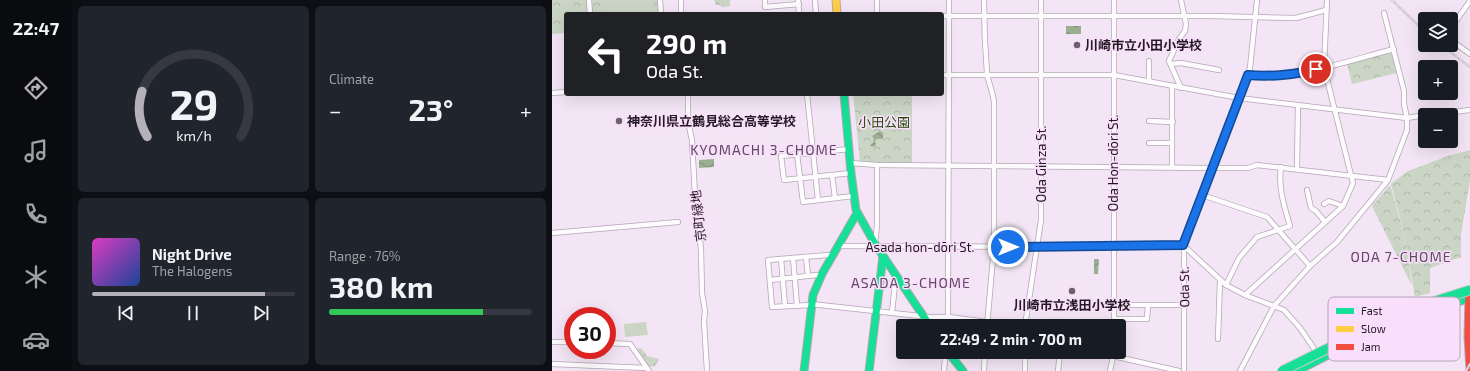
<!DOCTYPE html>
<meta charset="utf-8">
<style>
:root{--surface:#171b24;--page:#20242c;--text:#f1f3f6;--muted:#9ea1a6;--line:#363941;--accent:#b5b1b8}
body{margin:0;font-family:"Exo 2","Noto Sans JP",sans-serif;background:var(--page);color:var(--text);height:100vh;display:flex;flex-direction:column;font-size:15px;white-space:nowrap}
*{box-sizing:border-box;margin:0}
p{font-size:13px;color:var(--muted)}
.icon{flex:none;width:22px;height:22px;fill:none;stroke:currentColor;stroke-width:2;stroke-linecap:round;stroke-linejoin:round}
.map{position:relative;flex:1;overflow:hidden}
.panel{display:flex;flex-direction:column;gap:6px;padding:6px;background:#0d0f14;width:480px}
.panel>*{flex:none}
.top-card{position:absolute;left:12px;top:12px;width:380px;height:84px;border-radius:4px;box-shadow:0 4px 16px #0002;background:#202124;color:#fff;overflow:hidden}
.controls{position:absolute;left:866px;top:12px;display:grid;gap:8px}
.controls a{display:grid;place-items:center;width:40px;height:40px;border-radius:4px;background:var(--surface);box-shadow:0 4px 16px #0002;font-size:20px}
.speed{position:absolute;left:12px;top:307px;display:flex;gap:8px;font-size:20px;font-weight:700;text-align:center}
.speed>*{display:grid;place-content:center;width:52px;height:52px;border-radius:50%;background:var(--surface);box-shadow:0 4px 16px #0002;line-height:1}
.speed .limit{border:6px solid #d22;background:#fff;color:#111}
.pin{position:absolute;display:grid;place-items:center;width:34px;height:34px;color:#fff;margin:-17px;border:2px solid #fff;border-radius:50%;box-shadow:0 1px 4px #0007}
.me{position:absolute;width:44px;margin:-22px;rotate:90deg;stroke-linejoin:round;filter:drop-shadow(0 0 3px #0008)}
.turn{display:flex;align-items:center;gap:14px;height:84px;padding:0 16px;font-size:18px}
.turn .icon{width:52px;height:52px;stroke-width:2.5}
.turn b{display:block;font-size:28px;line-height:34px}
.big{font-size:30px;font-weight:700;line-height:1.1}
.panel .widget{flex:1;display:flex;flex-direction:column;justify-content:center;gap:6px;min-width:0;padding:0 14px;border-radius:6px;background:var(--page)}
.panel .dial{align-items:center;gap:0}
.dial svg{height:104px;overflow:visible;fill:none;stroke:var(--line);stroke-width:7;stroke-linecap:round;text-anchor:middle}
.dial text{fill:var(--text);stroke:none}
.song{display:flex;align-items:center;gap:12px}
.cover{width:48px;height:48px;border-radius:6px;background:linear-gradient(135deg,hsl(310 70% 55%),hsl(220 70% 35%))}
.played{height:4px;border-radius:2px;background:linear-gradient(90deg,var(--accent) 85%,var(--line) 85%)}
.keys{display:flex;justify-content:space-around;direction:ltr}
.heat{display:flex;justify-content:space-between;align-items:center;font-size:22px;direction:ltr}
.charge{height:6px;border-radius:3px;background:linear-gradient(90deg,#34c759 76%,var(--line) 0)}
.panel .tiles{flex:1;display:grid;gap:6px;grid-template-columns:repeat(2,1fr)}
.trip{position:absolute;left:344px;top:319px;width:230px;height:40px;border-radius:4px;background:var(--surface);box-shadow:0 4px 16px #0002;font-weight:700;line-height:40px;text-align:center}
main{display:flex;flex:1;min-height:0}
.tabs{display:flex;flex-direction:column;width:72px;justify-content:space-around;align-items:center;background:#090b0e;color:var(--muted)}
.tabs .icon{width:28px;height:28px}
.tabs .selected{color:var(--accent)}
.tabs b{font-size:18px;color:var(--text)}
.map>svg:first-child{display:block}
.forest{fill:url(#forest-crowns)}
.pitch{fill:#cbd5c5}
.water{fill:url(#water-waves)}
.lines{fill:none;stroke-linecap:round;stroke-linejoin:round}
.street-casing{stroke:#b2a7b3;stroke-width:6}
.fast-casing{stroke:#b2a7b3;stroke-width:9}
.slow-casing{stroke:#b2a7b3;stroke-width:9}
.jam-casing{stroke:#b2a7b3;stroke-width:9}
.street{stroke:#fdfbfe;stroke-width:4.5}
.fast{stroke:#16e098;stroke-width:7}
.slow{stroke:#ffcf43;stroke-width:7}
.jam{stroke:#f24e42;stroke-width:7}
.rail-casing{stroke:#cfccd0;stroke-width:2.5}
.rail{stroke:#f9dffb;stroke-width:1;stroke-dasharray:3;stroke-linecap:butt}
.fast-bridge-casing{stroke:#cfc7cf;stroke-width:11;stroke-linecap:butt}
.fast-bridge{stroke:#16e098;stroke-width:9}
.route-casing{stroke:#114b97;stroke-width:10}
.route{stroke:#1a73e8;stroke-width:7}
.poi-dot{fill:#6b606c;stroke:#f9dffb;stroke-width:1.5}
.labels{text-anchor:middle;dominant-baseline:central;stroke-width:3;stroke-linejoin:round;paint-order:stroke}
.poi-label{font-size:13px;font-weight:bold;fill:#221923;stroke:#f9dffb;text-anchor:start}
.park-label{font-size:13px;fill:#244f06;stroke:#f9dffb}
.street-label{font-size:13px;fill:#221923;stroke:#f9dffb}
.neighbourhood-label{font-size:14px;letter-spacing:1px;fill:#604a62;stroke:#f9dffb}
.key{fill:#f9dffb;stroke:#b8a4ba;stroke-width:1}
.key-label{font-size:11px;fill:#221923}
</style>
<main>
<nav class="tabs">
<b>22:47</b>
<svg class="icon selected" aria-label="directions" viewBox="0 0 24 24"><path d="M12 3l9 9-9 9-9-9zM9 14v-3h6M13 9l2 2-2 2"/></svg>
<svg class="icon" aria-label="music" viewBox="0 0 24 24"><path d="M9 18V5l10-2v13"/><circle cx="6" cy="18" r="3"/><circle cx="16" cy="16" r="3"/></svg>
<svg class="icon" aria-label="phone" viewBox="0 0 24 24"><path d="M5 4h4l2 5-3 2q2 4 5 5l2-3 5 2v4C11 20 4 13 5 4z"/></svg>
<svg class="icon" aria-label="climate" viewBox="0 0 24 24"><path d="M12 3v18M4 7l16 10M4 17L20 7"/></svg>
<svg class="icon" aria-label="car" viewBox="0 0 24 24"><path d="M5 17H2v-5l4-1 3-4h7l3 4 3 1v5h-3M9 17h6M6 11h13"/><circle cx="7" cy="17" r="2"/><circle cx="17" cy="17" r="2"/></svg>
</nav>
<section class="panel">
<div class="tiles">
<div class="widget dial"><svg viewBox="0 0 100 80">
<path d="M14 69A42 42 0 1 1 86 69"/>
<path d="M14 69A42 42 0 0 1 10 34" stroke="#b5b1b8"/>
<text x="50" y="56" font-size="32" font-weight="700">29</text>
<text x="50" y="72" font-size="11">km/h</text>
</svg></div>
<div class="widget"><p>Climate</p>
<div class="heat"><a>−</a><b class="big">23°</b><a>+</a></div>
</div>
<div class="widget">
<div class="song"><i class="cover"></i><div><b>Night Drive</b><p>The Halogens</p></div></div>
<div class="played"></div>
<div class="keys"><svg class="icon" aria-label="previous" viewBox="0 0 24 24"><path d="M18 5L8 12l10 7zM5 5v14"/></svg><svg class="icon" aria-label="pause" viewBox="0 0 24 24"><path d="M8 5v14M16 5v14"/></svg><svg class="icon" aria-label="next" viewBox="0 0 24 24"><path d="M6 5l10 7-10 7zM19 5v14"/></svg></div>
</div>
<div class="widget"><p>Range · 76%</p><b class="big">380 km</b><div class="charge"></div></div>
</div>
</section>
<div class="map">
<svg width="918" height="371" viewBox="0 0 918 371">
<defs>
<pattern id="forest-crowns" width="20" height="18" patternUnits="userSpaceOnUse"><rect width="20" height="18" fill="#cbd5c5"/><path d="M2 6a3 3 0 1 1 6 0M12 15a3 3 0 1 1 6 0" fill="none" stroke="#aeb6a9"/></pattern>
<pattern id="water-waves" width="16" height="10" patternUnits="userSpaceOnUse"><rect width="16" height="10" fill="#9cae92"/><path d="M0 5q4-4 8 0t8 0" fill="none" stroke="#7f8d77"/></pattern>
</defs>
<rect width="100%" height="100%" fill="#f3e5f5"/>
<!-- forest -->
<g class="forest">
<path d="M0 0H35L36 14H14V33L0 34Z"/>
<path d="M39 0H106L107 14H39Z"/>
<path d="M162 0H178V6L169 7V5H164Z"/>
<path d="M836 53 840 54 845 73 800 84 795 63Z"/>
<path d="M301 94H360V164L310 163 308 162Z"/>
<path d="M918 150V181L909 234V257L878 268V293L863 297 853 238 839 184 856 171 896 156Z"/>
<path d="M838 185 853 238 860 286 820 206Z"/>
<path d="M86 348 90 349 95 356 107 359V360L103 366 98 367 85 351Z"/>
</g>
<!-- pitch -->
<g class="pitch">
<path d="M61 0H101L102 14H60Z"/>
<path d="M94 322 96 335 73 337 72 324Z"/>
</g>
<!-- water -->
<g class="water">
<rect x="514" y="26" width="15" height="8"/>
<path d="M328 131 331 133V139H324L323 142 324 145 322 147 319 146 318 145 321 143 322 139 320 136Z"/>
<path d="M162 159V167L147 168V160Z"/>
<path d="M542 259H547L546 274H542Z"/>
</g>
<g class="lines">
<!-- street casing -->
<g class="street-casing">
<g id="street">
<path d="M37 0 38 14"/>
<path d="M108 0 109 14"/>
<path d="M129 0V14"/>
<path d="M213 0V7L247 4"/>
<path d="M246 0 247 14"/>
<path d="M263 0 264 14"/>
<path d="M432 0C432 24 433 49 435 73 436 83 442 93 442 104V247L435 326"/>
<path d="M562 0V326"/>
<path d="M325 14V0"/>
<path d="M390 16H658L744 18 774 10"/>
<path d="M899 28 918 1"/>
<path d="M899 40 918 54"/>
<path d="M619 64 629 63 667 70"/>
<path d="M390 75H562L687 98 855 118 873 115"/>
<path d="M696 75C745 80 795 61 842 49"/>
<path d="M597 82V61"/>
<path d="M629 88 617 61 627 39 633 31 634 24 629 0"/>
<path d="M0 93 14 92"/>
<path d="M136 94V122L140 140 143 196 149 249 150 293 153 311 152 321 155 371"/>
<path d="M255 94 266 200"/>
<path d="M876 115 918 110"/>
<path d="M597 121 621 122"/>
<path d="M597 143H620"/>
<path d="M297 149 229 156 232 180 299 173"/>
<path d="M245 154 251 202 301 196"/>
<path d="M298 163 325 165 660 168H696L705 165 836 180"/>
<path d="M620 167V86"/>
<path d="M745 169 746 105"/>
<path d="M280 175 283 198"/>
<path d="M755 190 759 208 764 211 773 222"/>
<path d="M650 195 715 217 758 266"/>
<path d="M772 204 777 201 791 206"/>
<path d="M0 233 126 222"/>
<path d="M323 244 325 225V165"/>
<path d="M286 246 549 247 631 245 674 285 693 295 732 310 748 328 761 347 764 355"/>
<path d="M254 257 256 276"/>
<path d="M241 258 245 305"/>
<path d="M229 259 233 306"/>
<path d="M218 280 265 275 269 276"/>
<path d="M674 285 687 258 705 237 738 226C732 206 726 187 729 167"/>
<path d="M693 295 791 206 801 183 772 67 775 0"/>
<path d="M259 304 377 317H397L465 326"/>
<path d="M259 305 220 307 216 260 276 255 280 256"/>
<path d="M562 305H632"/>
<path d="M340 312 344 276"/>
<path d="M562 319H595L596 305"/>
<path d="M396 326 397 0"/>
<path d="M473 326 489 220V0"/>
<path d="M666 339 668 280"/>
<path d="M0 342H21"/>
<path d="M55 343 78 344 97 371"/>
<path d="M551 352 561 356 627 371"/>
<path d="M0 364 95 368"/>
<path d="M392 371 393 358 398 354"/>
<path d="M432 371 433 352"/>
<path d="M473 371V352"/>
<path d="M506 371 508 352"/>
<path d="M558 371 562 352"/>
<path d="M632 371V242L698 68 705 0"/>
<path d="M688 371 722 306 758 266 785 242 836 180 855 130V118L852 104V91L832 13"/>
</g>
</g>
<!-- fast casing -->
<g class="fast-casing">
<g id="fast">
<path d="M292 94 299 173 304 210 323 244 378 326"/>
<path d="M396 352 411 371"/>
<path d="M252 371 261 295 270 274 305 213"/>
<path d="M317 371 331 256"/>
<path d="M745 371 835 325 918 298"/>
</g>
</g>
<!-- slow casing -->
<g class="slow-casing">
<path id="slow" d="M284 0 285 14"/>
</g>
<!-- jam casing -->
<g class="jam-casing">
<path id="jam" d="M917 293 916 337 918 371"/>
</g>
<!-- street -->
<use href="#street" class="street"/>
<!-- fast -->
<use href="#fast" class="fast"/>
<!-- slow -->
<use href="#slow" class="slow"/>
<!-- jam -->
<use href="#jam" class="jam"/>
<!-- rail casing -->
<g class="rail-casing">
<g id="rail">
<path d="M840 0 873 32"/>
<path d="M889 45 918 67"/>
<path d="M914 371 918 364"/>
</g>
</g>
<!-- rail -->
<use href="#rail" class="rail"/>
<!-- fast-bridge casing -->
<g class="fast-bridge-casing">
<path id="fast-bridge" d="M730 371 837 318 874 304 918 290"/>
</g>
<!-- fast-bridge -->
<use href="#fast-bridge" class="fast-bridge"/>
</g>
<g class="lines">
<!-- route casing -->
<g class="route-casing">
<path id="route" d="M456 247 631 245 696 75C716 77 744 75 764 69"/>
</g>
<!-- route -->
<use href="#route" class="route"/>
</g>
<!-- markers -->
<g class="poi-dot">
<circle cx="525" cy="45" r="4"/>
<circle cx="67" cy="121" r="4"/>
<circle cx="520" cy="291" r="4"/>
</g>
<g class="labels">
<!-- poi labels -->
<g class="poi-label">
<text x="533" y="45">川崎市立小田小学校</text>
<text x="75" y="121">神奈川県立鶴見総合高等学校</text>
<text x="520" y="305" text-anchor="middle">川崎市立浅田小学校</text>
</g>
<!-- park labels -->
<g class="park-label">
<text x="332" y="122">小田公園</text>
</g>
<!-- street labels -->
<g class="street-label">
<text transform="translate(561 163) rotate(-90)">Oda Hon-dōri St.</text>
<text transform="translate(489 164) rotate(-90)">Oda Ginza St.</text>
<text transform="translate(146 216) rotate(-96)">京町緑地</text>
<text x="368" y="247">Asada hon-dōri St.</text>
<text transform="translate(632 287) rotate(-91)">Oda St.</text>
</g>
<!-- neighbourhood labels -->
<g class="neighbourhood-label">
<text x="212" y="149">KYOMACHI 3-CHOME</text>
<text x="849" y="256">ODA 7-CHOME</text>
<text x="359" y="282">ASADA 3-CHOME</text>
</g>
</g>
<!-- legend -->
<rect x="776" y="297" width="132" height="64" rx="6" class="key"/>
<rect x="784" y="308" width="18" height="6" fill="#16e098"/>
<rect x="784" y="326" width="18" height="6" fill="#ffcf43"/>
<rect x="784" y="344" width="18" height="6" fill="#f24e42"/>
<g class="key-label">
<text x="809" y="315">Fast</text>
<text x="809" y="333">Slow</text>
<text x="809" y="351">Jam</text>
</g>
</svg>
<div class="controls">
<a><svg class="icon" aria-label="layers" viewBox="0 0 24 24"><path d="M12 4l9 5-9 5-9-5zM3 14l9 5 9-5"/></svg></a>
<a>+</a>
<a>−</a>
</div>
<div class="speed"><div class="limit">30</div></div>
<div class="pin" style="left:764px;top:69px;background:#d93025"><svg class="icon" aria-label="arrive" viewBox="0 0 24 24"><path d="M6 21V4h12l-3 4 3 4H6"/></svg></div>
<svg class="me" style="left:456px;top:247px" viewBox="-20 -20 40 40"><circle r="17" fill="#1a73e8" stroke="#fff" stroke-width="3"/><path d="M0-11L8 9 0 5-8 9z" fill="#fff"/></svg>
<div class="trip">22:49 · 2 min · 700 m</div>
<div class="top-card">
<div class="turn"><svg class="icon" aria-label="left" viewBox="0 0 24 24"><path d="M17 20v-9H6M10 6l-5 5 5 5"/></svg><div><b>290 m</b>Oda St.</div></div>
</div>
</div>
</main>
